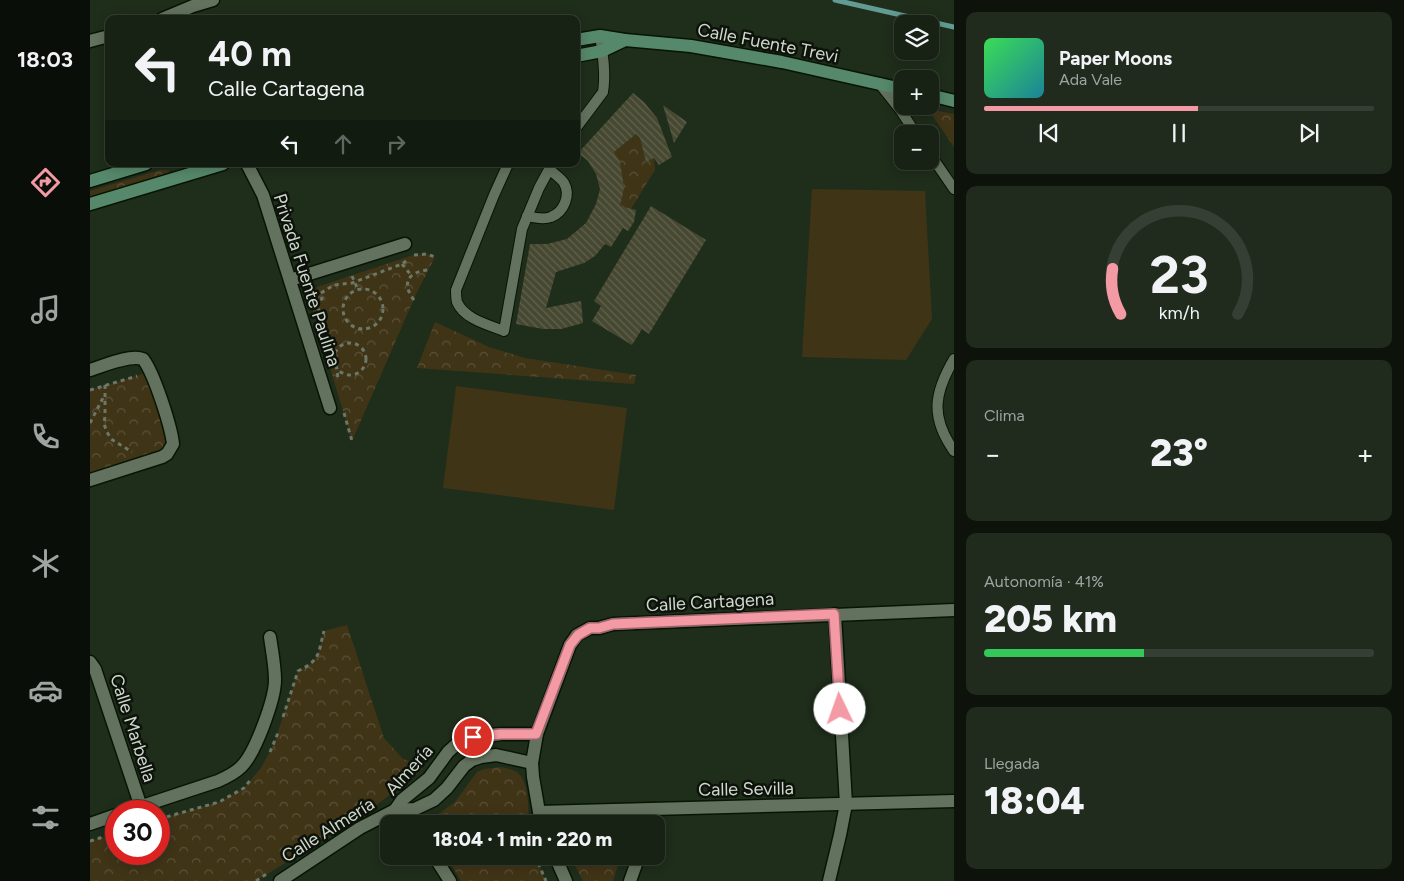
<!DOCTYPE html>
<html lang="es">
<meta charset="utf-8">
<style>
:root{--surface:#172214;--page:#202a1d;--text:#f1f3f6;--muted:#9ea4a0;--line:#363f34;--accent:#f49aa4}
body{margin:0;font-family:Figtree,sans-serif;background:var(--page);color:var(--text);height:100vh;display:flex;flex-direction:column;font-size:19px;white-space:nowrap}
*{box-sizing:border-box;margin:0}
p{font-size:16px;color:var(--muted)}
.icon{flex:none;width:28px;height:28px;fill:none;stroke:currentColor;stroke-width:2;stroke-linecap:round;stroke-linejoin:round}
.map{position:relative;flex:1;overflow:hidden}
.panel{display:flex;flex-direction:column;gap:12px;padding:12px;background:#0d130b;width:450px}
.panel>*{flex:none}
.banner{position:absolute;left:15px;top:15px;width:475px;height:152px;border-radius:10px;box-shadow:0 2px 12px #0003,0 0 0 1px var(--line);background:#172214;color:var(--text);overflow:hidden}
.fabs{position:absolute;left:804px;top:15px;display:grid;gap:10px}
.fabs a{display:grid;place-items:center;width:45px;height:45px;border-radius:10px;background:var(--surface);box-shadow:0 2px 12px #0003,0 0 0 1px var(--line);font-size:25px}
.speed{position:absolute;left:15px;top:800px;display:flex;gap:10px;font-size:25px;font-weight:700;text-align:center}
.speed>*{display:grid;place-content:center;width:65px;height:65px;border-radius:50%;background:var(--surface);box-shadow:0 2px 12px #0003,0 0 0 1px var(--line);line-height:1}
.speed .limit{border:8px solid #d22;background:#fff;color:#111}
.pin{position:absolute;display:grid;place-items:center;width:42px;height:42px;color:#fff;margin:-21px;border:2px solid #fff;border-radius:50%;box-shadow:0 1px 5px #0007}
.me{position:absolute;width:55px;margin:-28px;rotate:357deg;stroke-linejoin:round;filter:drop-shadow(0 0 4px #0008)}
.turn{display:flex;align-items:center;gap:18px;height:105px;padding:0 20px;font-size:22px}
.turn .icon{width:65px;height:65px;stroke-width:2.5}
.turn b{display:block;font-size:35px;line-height:42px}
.lanes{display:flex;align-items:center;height:48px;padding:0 20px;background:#0003;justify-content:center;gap:25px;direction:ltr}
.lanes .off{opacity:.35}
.big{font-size:38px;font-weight:800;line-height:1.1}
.panel .tile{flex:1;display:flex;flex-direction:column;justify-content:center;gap:8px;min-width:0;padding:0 18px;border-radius:10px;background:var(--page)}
.panel .dial{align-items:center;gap:0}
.dial svg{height:130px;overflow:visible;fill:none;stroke:var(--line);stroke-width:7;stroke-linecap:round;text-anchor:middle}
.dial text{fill:var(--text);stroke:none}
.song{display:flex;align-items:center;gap:15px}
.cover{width:60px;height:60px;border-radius:8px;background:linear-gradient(135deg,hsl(130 70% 55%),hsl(190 70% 35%))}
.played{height:5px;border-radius:2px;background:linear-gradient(90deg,var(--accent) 55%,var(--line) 55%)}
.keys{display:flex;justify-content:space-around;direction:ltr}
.heat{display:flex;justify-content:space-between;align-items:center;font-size:28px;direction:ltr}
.charge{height:8px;border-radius:4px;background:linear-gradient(90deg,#34c759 41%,var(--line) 0)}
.trip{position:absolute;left:290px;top:815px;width:285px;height:50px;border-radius:10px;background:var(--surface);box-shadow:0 2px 12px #0003,0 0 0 1px var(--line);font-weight:800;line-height:50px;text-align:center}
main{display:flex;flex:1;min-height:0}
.tabs{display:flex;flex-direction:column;width:90px;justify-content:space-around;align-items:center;background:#090e08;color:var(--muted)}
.tabs .icon{width:35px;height:35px}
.tabs .active{color:var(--accent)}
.tabs b{font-size:22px;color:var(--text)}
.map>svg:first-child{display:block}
.grass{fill:#403417}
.forest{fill:url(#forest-crowns)}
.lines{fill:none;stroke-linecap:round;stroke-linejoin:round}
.stream{stroke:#629b93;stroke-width:5}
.building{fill:url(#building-back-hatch)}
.lane-casing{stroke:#081505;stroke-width:12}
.street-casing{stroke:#081505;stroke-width:15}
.secondary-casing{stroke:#081505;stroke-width:15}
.path{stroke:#6b7768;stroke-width:3;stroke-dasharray:4 4;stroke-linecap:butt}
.lane{stroke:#63725e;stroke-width:10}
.street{stroke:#63725e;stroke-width:12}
.secondary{stroke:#56886b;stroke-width:12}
.route-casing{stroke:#9f646b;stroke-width:12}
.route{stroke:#f49aa4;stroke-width:9}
.labels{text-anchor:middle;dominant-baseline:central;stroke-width:5;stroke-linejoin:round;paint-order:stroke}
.street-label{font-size:18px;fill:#cfd8cc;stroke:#0d130b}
</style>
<main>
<nav class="tabs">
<b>18:03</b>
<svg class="icon active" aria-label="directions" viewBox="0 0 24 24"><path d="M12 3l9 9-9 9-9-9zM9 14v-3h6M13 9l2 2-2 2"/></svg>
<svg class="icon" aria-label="music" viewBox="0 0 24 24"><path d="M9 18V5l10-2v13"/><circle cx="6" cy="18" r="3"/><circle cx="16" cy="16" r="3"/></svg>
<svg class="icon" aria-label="phone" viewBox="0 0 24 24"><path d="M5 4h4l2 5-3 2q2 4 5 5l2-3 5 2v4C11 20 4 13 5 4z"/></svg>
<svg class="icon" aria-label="climate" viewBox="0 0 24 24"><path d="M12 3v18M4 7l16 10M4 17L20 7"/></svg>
<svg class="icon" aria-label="car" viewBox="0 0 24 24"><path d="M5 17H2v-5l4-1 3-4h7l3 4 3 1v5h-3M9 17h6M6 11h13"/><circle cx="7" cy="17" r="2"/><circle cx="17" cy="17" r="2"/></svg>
<svg class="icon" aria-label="filters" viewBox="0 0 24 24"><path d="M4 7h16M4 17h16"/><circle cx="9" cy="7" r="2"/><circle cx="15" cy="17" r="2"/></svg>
</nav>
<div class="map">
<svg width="864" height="881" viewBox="0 0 864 881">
<defs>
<pattern id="forest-crowns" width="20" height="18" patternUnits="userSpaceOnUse" patternTransform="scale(1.25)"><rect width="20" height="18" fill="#403417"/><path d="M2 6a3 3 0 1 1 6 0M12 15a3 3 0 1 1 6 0" fill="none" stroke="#5b5138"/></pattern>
<pattern id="building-back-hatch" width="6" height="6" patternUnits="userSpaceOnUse" patternTransform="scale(1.25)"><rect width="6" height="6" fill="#464831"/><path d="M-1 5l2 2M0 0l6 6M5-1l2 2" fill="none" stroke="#60624e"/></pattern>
</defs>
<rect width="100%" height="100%" fill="#1f2d1b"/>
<!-- grass -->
<g class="grass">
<path d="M722 189 835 191 842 319 816 360 712 357Z"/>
<path d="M366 386 537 408 524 510 353 488Z"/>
</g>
<!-- forest -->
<g class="forest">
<path d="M838 109 864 114V147Z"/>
<path d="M546 134 550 138 556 162 564 158 565 170 541 209 530 206C534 186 534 170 524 152Z"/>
<path d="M70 170H79L78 179 0 202V191Z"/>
<path d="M337 254 345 257 327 292 262 441 220 301 221 293 227 287 323 255Z"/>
<path d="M345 322 399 347 435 358 546 375 544 384 327 368Z"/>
<path d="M56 373 61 380 77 449 0 474V390Z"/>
<path d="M257 625 294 738 313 759 333 765 331 771 281 809 166 881H0V841L26 833V854H69V819L129 802 154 788 171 768 184 744 208 671C231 660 228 653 234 631Z"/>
<path d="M410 767C415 768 421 769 425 771 440 779 438 809 439 824H340V820L365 802 387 772 394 769Z"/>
<path d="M356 856H445L456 881H371Z"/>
<path d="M480 856H531L523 881H493Z"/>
</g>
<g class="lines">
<!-- stream -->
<path class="stream" d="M745 0 864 27"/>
</g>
<!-- building -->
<g class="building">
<path d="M543 93 554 102 567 118 582 157 569 165 564 158 556 162 550 138 546 134 524 152 530 162 534 188 530 206 546 210 544 222 538 231 533 228 521 247 515 244 505 256 494 263 466 272 456 308 491 301 493 323 471 329H453L426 324 440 244H457L477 239 496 223 506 204 510 189 506 174 498 161 488 153Z"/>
<path d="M573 105 597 122 584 143Z"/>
<path d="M561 206 616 240 559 334 552 329 542 345 502 321 511 306 504 301Z"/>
</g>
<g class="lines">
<!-- lane casing -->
<g class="lane-casing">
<g id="lane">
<path d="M789 83 811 111 826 134"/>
<path d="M486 128 513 92C516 74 513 54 510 36"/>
<path d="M840 154 864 189"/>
<path d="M418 164 404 195 366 290C366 294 366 298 367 302 374 319 399 325 414 331L432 229 449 188 462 164"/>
<path d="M437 216C445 218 454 220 461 217 474 212 481 195 474 183 471 178 463 173 459 169"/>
<path d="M864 359C844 393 840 417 864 451"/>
</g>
</g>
<!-- street casing -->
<g class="street-casing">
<g id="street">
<path d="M72 19 103 6 123 0"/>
<path d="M0 41 19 36"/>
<path d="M157 164 173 195 240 408"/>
<path d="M200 280 315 244"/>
<path d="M0 370C13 366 40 354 53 359 64 373 81 426 83 444L77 454 72 457 0 480"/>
<path d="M0 662 5 669 51 807"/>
<path d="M305 810 325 809 344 800 357 788 374 766 382 760 391 757 406 755 442 763"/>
<path d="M305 810 320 824"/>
<path d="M37 811 128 781C137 777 145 773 151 767 165 754 185 699 185 680 185 666 182 651 180 637"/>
<path d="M449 812 864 801"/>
<path d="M0 824 26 815"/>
<path d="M453 824 449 812 443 777 442 763 447 734 480 645 487 635 500 628H509L523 624 864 610"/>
<path d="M559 824 563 809"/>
<path d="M344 856 360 881"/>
<path d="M465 856 476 881"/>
<path d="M190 881 270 828 305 810 312 800 339 778 358 752 368 743 383 737 411 734H447"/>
<path d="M540 881 549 856"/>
<path d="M739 881 750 835 756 804 745 614"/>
</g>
</g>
<!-- secondary casing -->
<g class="secondary-casing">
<g id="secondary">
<path d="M486 40 510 36 535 40 601 46 692 62 812 89"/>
<path d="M486 56 512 51 535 40"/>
<path d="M840 95 864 101"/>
<path d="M0 181 56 164"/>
<path d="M0 204 133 164"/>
</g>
</g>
<!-- path -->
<g class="path">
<path d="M324 255 337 254 345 257"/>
<path d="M312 264 321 275"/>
<path d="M262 276 268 290"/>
<circle cx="273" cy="309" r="20"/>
<path d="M324 300C311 283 318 272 338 270"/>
<path d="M234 336 232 318 226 302 232 299 231 293 244 285 262 283 312 264 319 259"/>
<circle cx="260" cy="359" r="16"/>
<path d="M235 344C242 350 250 372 247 381"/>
<path d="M15 385V416L14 424 17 432 21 439 42 452"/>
<path d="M0 390 47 376"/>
<path d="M254 413 262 441"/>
<path d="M0 423 14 396"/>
<path d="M193 717 208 671C231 660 228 653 234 631"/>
<path d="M180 752 188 733"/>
<path d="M69 819 129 802 154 788 162 778"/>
<path d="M340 824V820L343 818"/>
<path d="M0 841 26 833"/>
<path d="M445 856 456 881"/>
<path d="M166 881 178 873"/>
</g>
<!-- lane -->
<use href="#lane" class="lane"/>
<!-- street -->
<use href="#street" class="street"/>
<!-- secondary -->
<use href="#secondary" class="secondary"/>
</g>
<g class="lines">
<!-- route casing -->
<g class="route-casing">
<path id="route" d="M383 737 411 734H446L480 645 488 635 500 628H509L523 624 744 614 750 709"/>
</g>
<!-- route -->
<use href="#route" class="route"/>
</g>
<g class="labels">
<!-- street labels -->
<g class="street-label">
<text transform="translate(678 43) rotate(11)">Calle Fuente Trevi</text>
<text transform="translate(217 280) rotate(72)">Privada Fuente Paulina</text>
<text transform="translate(620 602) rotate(-3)">Calle Cartagena</text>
<text transform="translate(43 728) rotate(72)">Calle Marbella</text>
<text transform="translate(319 770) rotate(-48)">Almería</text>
<text transform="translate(656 789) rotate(-1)">Calle Sevilla</text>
<text transform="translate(238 830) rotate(-32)">Calle Almería</text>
</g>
</g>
</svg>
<div class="fabs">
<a><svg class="icon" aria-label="layers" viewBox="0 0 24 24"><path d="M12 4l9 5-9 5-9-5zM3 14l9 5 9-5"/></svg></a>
<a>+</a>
<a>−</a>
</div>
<div class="speed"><div class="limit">30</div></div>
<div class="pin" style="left:383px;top:737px;background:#d93025"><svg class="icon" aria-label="arrive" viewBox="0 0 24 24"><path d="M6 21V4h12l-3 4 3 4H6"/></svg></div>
<svg class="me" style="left:750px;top:709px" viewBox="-20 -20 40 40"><circle r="19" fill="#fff"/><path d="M0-13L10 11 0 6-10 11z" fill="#f49aa4"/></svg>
<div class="trip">18:04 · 1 min · 220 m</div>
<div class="banner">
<div class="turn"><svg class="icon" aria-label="left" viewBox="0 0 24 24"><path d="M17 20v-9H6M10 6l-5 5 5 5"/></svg><div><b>40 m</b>Calle Cartagena</div></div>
<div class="lanes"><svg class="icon" aria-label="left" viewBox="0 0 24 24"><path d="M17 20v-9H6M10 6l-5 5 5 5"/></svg><svg class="icon off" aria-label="ahead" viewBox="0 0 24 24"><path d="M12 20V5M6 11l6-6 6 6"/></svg><svg class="icon off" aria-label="right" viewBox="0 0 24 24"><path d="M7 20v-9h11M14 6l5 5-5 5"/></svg></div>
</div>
</div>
<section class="panel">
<div class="tile">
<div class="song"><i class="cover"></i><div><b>Paper Moons</b><p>Ada Vale</p></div></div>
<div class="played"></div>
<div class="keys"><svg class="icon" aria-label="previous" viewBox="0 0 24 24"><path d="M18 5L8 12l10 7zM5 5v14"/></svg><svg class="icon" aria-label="pause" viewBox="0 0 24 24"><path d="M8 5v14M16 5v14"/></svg><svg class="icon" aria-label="next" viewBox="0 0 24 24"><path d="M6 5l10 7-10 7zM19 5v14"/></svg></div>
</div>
<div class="tile dial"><svg viewBox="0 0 100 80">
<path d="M14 69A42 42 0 1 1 86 69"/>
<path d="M14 69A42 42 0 0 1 9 41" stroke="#f49aa4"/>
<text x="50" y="56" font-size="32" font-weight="700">23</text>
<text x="50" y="72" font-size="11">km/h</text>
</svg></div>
<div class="tile"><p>Clima</p>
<div class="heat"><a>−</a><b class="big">23°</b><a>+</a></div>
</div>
<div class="tile"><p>Autonomía · 41%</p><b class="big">205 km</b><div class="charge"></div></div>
<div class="tile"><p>Llegada</p><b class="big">18:04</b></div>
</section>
</main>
